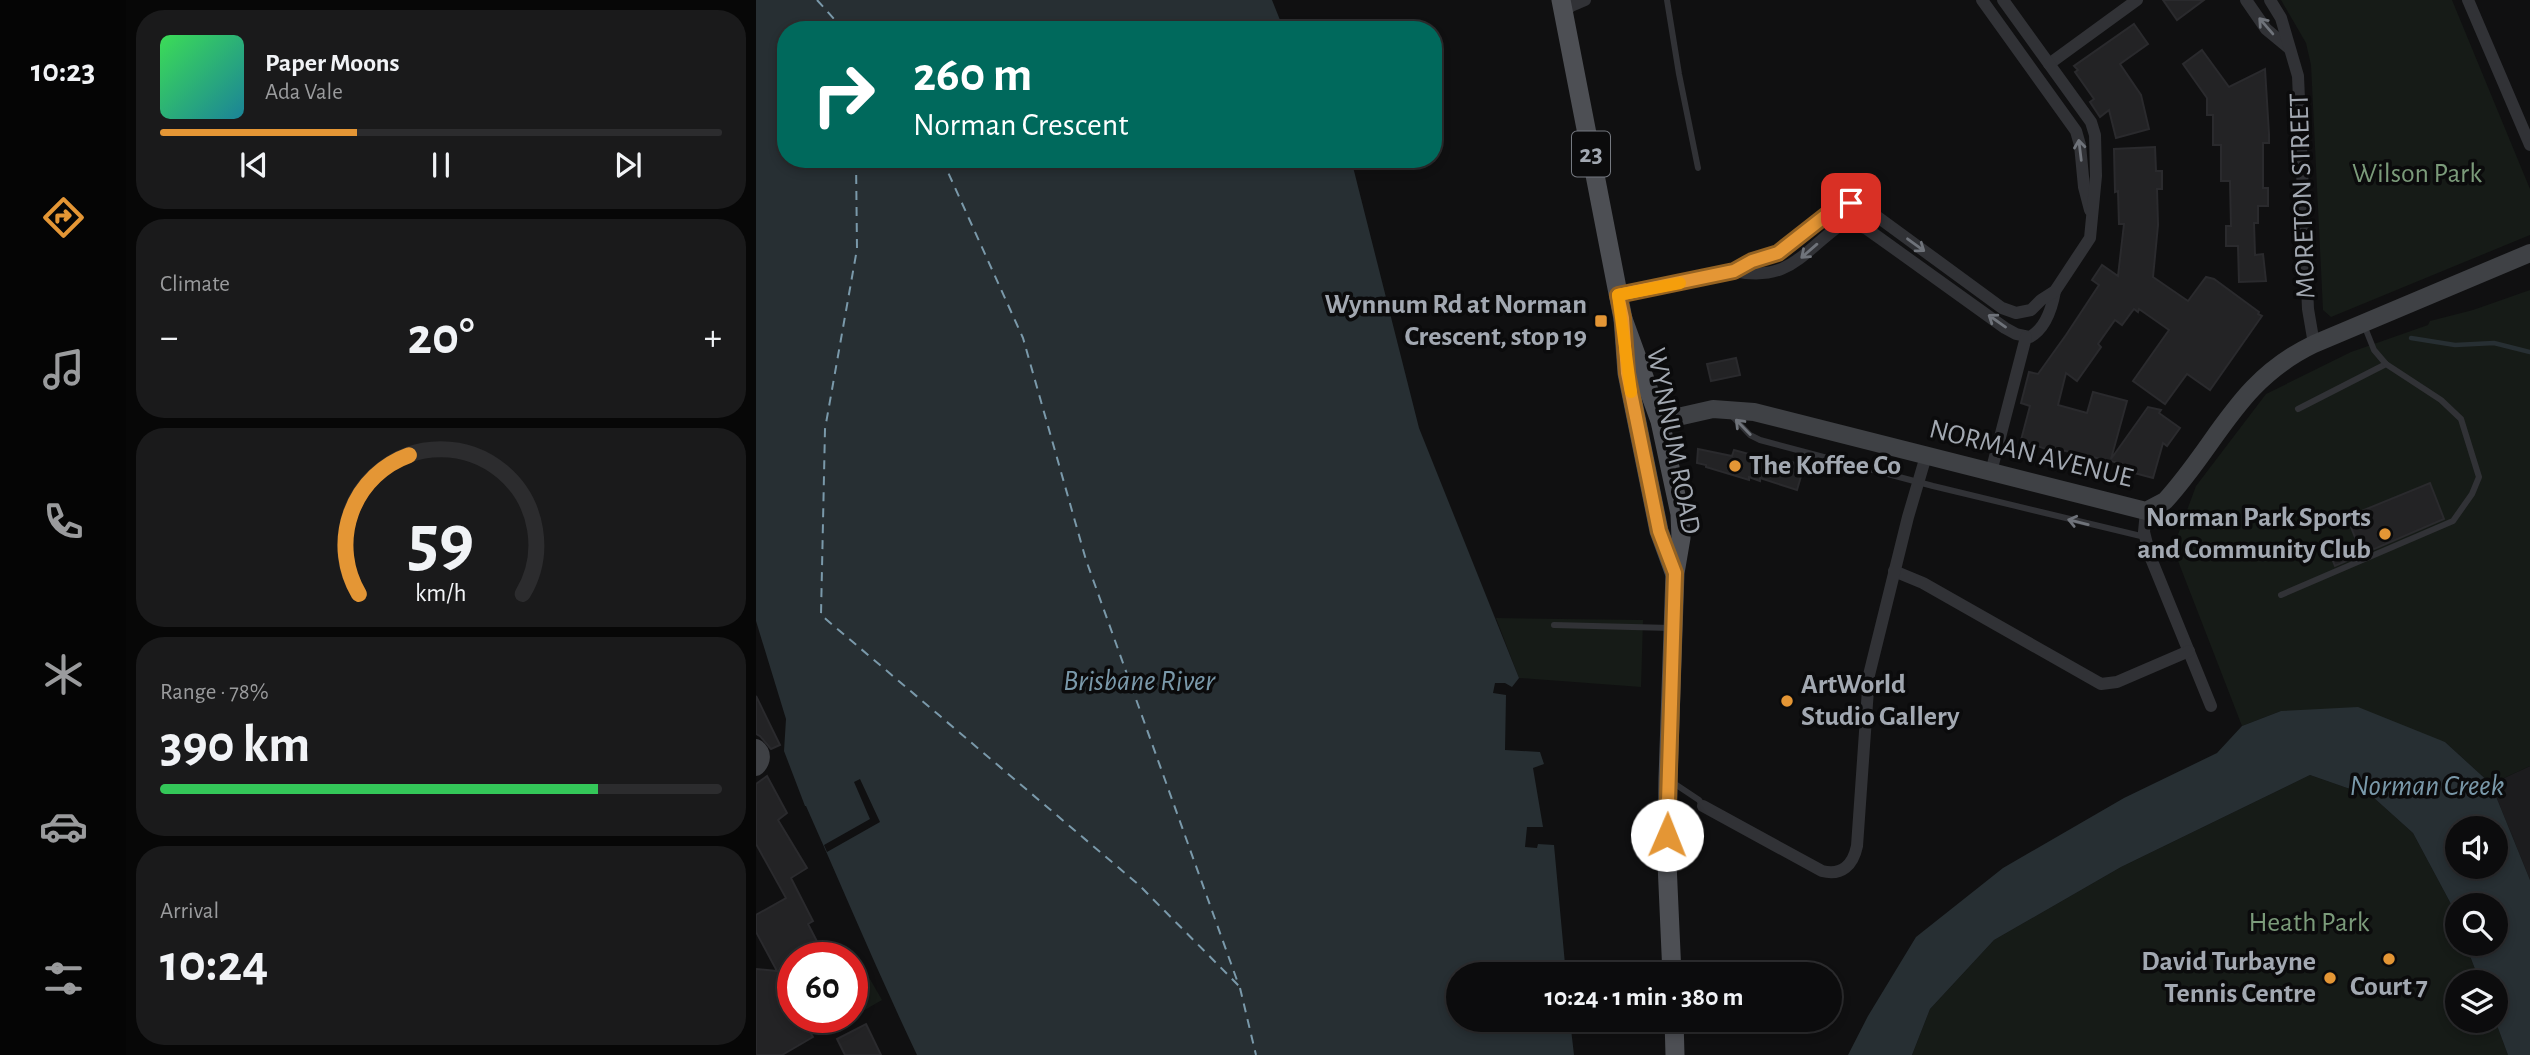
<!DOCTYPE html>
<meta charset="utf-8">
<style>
:root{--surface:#0c0c0d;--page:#1a1a1b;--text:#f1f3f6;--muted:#9a9b9d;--line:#2c2c2e;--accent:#e49635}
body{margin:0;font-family:"Alegreya Sans",sans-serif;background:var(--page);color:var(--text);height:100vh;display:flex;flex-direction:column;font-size:26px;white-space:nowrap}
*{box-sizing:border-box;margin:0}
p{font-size:23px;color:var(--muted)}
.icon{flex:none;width:38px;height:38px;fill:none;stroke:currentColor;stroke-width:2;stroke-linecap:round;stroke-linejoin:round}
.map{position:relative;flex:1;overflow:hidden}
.panel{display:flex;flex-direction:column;gap:10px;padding:10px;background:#070707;width:630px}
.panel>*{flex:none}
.top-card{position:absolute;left:21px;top:21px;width:665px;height:147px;border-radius:28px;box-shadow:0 4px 10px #0003,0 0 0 2px var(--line);background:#00695c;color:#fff;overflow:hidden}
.fabs{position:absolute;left:1689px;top:816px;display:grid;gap:14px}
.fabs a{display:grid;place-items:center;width:63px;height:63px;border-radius:50%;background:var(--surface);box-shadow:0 4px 10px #0003,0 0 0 2px var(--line);font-size:35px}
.speed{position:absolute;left:21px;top:942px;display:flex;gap:14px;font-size:35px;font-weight:700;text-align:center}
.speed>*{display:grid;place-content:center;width:91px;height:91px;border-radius:50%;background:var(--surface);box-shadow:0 4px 10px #0003,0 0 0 2px var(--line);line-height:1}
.speed .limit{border:10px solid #d22;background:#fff;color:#111}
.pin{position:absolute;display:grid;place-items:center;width:60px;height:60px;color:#fff;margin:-30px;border-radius:14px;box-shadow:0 4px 10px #0006}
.me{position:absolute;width:77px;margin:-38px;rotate:1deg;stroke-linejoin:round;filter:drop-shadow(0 0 5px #0008)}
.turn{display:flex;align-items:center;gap:24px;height:147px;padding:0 21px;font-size:32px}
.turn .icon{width:91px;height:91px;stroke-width:2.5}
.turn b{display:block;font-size:49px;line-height:60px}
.big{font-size:52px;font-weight:700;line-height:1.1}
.panel .tile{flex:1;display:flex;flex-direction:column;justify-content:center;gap:10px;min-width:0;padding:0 24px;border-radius:28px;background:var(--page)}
.panel .dial{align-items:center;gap:0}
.dial svg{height:182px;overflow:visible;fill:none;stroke:var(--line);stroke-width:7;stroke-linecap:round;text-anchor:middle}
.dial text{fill:var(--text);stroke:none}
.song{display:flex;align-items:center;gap:21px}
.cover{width:84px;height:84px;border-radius:10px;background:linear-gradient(135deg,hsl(130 70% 55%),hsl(190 70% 35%))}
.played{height:7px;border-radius:4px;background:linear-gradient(90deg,var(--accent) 35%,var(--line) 35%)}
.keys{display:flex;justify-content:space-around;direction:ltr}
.heat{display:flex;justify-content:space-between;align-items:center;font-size:38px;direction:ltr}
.charge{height:10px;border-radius:5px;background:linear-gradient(90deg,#34c759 78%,var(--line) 0)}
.trip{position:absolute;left:690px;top:962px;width:396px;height:70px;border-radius:35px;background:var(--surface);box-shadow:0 4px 10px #0003,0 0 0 2px var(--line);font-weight:700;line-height:70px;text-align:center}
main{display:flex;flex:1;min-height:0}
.menu{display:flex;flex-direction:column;width:126px;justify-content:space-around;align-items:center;background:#050505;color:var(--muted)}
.menu .icon{width:49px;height:49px}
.menu .on{color:var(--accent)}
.menu b{font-size:32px;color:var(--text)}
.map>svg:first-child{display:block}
.built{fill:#1c1c1e}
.green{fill:#161b17}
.water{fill:#272f33;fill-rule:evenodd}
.pier{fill:#101011}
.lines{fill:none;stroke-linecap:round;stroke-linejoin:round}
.stream{stroke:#272f33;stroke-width:4.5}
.ferry{stroke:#7a99aa;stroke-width:2;stroke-dasharray:9 7;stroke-linecap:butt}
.building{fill:#232325;stroke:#2a2a2d;stroke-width:2}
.lane{stroke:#313236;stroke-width:6}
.street{stroke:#313236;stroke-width:12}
.secondary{stroke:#3f4145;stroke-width:18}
.primary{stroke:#4d4f54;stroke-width:19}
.oneway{stroke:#6f737a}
.route-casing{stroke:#946222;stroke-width:18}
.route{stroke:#e49635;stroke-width:12}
.slow{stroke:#f59e0b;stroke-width:12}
.poi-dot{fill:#e49635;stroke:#0b0b0c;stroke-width:2.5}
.labels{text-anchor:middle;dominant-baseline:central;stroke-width:7;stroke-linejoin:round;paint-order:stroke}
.shield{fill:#0b0b0c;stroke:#757980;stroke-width:2}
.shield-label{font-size:26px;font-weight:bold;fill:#a2a8b1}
.park-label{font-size:28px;fill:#7b9b7a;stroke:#0b0b0c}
.street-label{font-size:28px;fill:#a2a8b1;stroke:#0b0b0c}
.poi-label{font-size:28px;font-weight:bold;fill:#a2a8b1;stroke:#0b0b0c;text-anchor:end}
.water-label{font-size:30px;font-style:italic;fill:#7a99aa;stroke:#0b0b0c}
</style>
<main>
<nav class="menu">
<b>10:23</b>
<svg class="icon on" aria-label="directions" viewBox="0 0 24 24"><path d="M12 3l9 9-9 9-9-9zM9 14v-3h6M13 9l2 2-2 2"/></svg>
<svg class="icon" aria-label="music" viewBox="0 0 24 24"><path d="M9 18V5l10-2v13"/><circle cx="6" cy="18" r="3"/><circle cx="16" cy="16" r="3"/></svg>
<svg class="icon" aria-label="phone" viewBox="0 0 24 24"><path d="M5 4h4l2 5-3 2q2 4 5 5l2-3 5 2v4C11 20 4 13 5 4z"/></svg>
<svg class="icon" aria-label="climate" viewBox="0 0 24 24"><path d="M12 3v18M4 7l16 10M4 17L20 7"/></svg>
<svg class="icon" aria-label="car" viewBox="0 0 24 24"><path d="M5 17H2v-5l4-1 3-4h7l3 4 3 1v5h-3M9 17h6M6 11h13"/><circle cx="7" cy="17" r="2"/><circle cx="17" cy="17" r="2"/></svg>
<svg class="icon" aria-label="filters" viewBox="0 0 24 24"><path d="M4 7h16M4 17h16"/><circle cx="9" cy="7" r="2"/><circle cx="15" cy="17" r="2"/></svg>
</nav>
<section class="panel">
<div class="tile">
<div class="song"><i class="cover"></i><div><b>Paper Moons</b><p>Ada Vale</p></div></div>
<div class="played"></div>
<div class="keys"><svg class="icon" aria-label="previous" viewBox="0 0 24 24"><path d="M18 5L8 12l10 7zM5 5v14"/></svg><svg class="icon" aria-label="pause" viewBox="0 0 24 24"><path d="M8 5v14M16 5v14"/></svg><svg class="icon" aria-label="next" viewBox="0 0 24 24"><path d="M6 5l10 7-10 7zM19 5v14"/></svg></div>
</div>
<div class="tile"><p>Climate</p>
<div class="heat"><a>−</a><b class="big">20°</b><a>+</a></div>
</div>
<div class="tile dial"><svg viewBox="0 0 100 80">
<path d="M14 69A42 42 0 1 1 86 69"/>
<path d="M14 69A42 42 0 0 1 36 8" stroke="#e49635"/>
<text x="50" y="56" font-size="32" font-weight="700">59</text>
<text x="50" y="72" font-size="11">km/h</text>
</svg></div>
<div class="tile"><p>Range · 78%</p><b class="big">390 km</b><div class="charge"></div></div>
<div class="tile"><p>Arrival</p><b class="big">10:24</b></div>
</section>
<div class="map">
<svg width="1774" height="1055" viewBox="0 0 1774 1055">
<rect width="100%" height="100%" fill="#101011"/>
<!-- built -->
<path class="built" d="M1774 766V880L1735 784Z"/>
<!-- green -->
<g class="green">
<path d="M1525 0H1696L1774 189V235L1575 317 1567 310 1555 65 1550 43Z"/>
<path d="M1774 290V766L1735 784 1689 742 1525 711 1486 726 1417 548 1440 486 1510 394 1595 352 1672 325 1674 321 1717 310Z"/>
<path d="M740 618 887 620 885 687 763 678Z"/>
<path d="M1554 775 1617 797 1657 833 1695 904 1701 921V943H1709L1724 982H1701V1020H1739L1752 1055H1156L1174 1009 1238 940 1365 867Z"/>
<path d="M111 974 126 1000 70 1032 62 1017H96V983Z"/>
</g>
<!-- water -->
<g class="water">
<path d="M0 0H516L528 30H30V159H595L663 428 763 678 756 687 749 683H739L737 693 750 695 749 750 784 752 788 764 777 768 787 827H771L769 847 781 848 782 844 798 845 810 975H702V1020H814L818 1055H161C122 973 87 889 50 806H49L28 751 30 719 0 621Z"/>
<path d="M1602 707 1689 742 1735 784 1774 880V1055H1752L1739 1020 1740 982H1724L1709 943H1740V905H1701V921L1695 904 1657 833 1617 797 1554 775 1365 867 1238 940 1174 1009 1156 1055H1092L1112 1016 1160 937 1247 868 1368 798 1461 753 1486 726 1525 711ZM1701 828H1740V866H1701Z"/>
</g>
<!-- pier -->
<path class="pier" d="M104 779 124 822 71 852 68 845 114 819 98 782Z"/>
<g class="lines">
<!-- stream -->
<path class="stream" d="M1655 338 1699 345 1738 343 1774 352"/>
<!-- ferry -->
<g class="ferry">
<path d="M61 0 88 30"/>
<path d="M100 159 101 249 69 429 65 615 383 885 483 986"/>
<path d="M186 159 267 338 330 560 482 983"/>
<path d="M484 988 500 1055"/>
</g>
</g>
<!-- building -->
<g class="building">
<path d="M1407 0H1448L1421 20Z"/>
<path d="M1378 24 1392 44 1364 64 1385 95 1393 129 1360 138 1353 110 1344 117 1334 102 1338 99 1319 72 1322 70 1318 66Z"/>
<path d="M1446 50 1473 87 1509 69 1513 134V143H1507V188H1512V206H1502V223H1498L1499 255 1507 254 1510 281 1483 282 1482 246H1470V226H1475L1474 181H1465V145H1457V115H1451V98L1427 64Z"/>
<path d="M1399 147 1400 171H1406V189H1401L1402 225 1397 277 1432 301 1450 277 1458 279 1503 312 1502 314 1506 316 1454 390 1431 374 1409 404 1377 381 1413 330 1383 309 1382 312 1378 309 1366 325 1359 320 1342 344 1345 347 1321 381 1310 373 1302 405 1331 413 1337 392 1371 401 1355 459 1392 407 1405 410 1403 413 1424 428 1411 446 1407 443 1397 478 1367 470 1368 464 1296 448 1295 451 1265 440 1274 406 1265 403 1273 372 1282 374 1310 335 1343 285 1336 280 1346 265 1362 276 1368 224H1363L1362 191 1359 192 1358 149Z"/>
<path d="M980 358 984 375 955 381 951 364Z"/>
<path d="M942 449 976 456 978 450 1029 464 1030 460 1048 466 1041 490 1004 478V481L993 477V480L950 467V465L941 463Z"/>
<path d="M1674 483 1688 519 1579 566 1575 556 1602 545 1591 517Z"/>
<path d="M0 696 24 745 15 749 4 736 0 734Z"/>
<path d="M11 776 31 813 22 820 51 868 35 878 57 921 52 924 66 951 54 957H37V1017H45L57 1037 26 1055H0V969L21 971 0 932V915L30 898 0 844V784Z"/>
<path d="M110 1024 125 1055H89L81 1039Z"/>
</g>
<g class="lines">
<!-- lane -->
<g class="lane">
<path d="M911 0 923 74 942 168"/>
<path d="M1542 409 1630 364"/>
<path d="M975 415 994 435 1004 440 1177 486 1389 537"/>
<path d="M1525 595 1697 521 1716 494 1723 477 1705 419 1685 400 1630 364 1618 350 1608 325"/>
<path d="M798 625 915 628"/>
<path d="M916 782 943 800 947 806"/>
</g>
<!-- street -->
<g class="street">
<path d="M1226 0 1320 131 1324 145 1328 187 1334 210"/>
<path d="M1490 0 1510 29 1533 48"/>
<path d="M1514 0 1525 18 1542 76 1552 309 1558 344"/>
<path d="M1712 0 1774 145"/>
<path d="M807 13 815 6 829 0"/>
<path d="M1293 64 1381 0"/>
<path d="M978 271C1032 282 1044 255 1083 226L1098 224 1111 229 1249 328 1260 334 1274 337C1290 328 1296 308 1299 291"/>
<path d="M862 295 978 271 996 261 1022 253 1078 209 1095 203 1119 215 1246 308 1260 313 1275 310 1285 300 1299 291 1334 238 1340 176 1339 135 1335 122 1247 0"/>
<path d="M1235 472 1270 337"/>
<path d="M1390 511 1388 532 1394 556 1455 706"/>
<path d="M1138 571 1167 583 1345 684 1361 682 1433 651"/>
<path d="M947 806 1066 871C1086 876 1097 865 1101 846L1113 675 1152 517 1170 456"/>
</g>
<!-- secondary -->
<g class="secondary">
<path d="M904 421 957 409 998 412 1390 511 1409 501C1463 442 1481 381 1558 344L1774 253"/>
<path d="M0 748C7 753 6 761 0 767"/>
</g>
<!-- primary -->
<g class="primary">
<path d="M805 0 867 319 871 373 903 531 918 572"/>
<path d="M867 319 904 421 924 514 925 538 919 573 912 779 911 863 916 975"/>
<path d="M918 1020 919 1055"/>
</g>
</g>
<!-- one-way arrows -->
<defs><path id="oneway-shaft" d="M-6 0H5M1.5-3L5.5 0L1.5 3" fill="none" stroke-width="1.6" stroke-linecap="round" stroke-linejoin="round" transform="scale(1.75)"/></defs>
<g class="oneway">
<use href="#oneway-shaft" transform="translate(1510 26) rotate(-131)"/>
<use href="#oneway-shaft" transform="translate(1324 150) rotate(-97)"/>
<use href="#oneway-shaft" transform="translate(1160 245) rotate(36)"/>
<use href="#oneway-shaft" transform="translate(1053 251) rotate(139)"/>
<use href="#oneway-shaft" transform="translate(1241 321) rotate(-145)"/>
<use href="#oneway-shaft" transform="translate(987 427) rotate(-134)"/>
<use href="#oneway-shaft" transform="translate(1322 522) rotate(-166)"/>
</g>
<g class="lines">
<!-- route casing -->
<g class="route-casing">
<path id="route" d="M911 835 919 573 903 531 871 373 867 318 862 295 978 271 996 261 1022 253 1078 209 1095 203"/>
</g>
<!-- route -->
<use href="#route" class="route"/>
<!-- slow -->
<path class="slow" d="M875 392 862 295 924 283"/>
</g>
<!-- markers -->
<g class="poi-dot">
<rect x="838" y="314" width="14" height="14" rx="3.5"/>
<circle cx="979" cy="466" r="7"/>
<circle cx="1629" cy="534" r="7"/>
<circle cx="1031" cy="701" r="7"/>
<circle cx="1633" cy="959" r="7"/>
<circle cx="1574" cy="978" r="7"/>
</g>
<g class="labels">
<!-- shield labels -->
<rect class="shield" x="816" y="131.5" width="38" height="45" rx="5"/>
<g class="shield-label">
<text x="835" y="154">23</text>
</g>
<!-- park labels -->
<g class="park-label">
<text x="1661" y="174">Wilson Park</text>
<text x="1553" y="923">Heath Park</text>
</g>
<!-- street labels -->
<g class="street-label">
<text transform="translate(1547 196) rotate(-92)">MORETON STREET</text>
<text transform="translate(917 441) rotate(79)">WYNNUM ROAD</text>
<text transform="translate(1275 454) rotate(14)">NORMAN AVENUE</text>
</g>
<!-- poi labels -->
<g class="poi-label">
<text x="831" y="305">Wynnum Rd at Norman<tspan x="831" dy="32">Crescent, stop 19</tspan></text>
<text x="993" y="466" text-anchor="start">The Koffee Co</text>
<text x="1615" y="518">Norman Park Sports<tspan x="1615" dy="32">and Community Club</tspan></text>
<text x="1045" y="685" text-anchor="start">ArtWorld<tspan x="1045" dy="32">Studio Gallery</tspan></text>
<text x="1560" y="962">David Turbayne<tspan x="1560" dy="32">Tennis Centre</tspan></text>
<text x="1633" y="987" text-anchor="middle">Court 7</text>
</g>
<!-- water labels -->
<g class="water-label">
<text x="383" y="681">Brisbane River</text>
<text x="1671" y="786">Norman Creek</text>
</g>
</g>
</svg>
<div class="fabs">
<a><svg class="icon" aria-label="sound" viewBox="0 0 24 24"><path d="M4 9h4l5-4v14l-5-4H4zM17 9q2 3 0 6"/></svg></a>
<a><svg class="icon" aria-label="search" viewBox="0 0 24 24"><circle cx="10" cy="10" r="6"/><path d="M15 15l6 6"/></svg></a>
<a><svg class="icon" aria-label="layers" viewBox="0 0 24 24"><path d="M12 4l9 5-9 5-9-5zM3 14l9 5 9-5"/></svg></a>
</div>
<div class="speed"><div class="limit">60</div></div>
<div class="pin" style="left:1095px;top:203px;background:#d93025"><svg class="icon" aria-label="arrive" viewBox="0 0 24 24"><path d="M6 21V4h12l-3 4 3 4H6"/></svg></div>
<svg class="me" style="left:911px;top:835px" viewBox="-20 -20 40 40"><circle r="19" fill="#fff"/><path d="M0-13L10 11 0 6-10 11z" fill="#e49635"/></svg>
<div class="trip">10:24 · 1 min · 380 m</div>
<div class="top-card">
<div class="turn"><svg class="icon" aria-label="right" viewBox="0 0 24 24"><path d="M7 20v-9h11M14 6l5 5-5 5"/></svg><div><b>260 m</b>Norman Crescent</div></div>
</div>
</div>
</main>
